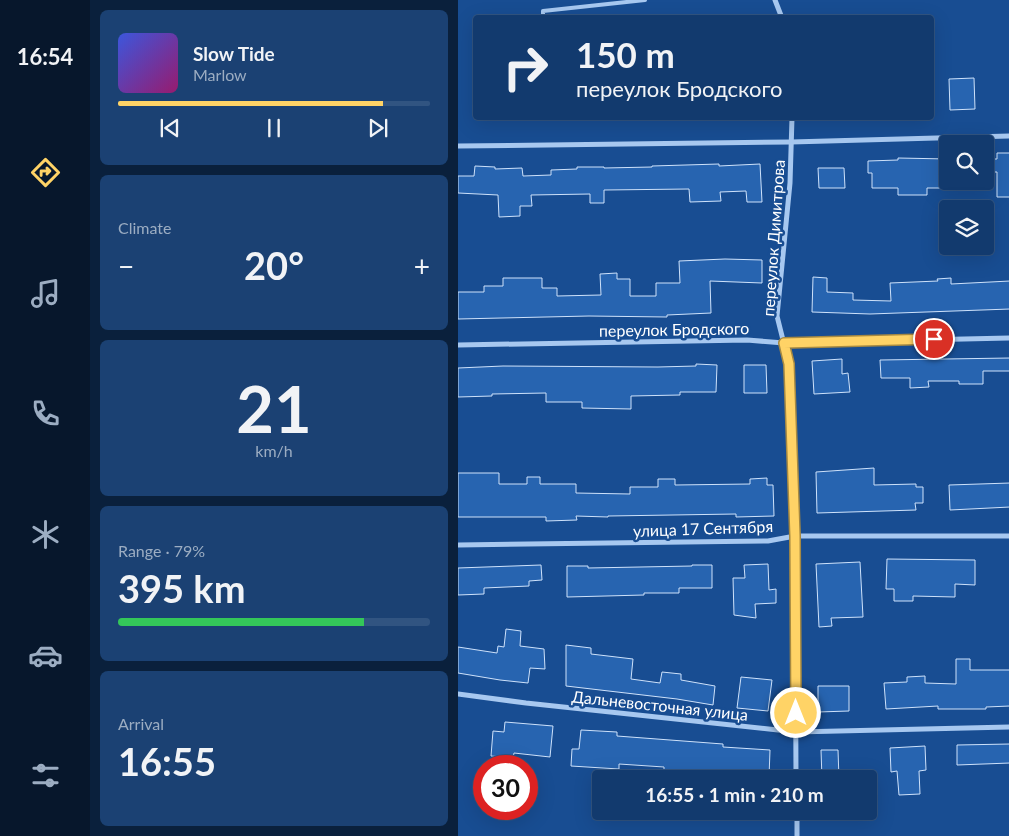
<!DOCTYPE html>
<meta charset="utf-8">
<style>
:root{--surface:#123a6e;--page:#1b4173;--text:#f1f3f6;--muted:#9cadc2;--line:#315481;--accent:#ffd366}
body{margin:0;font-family:Lato,sans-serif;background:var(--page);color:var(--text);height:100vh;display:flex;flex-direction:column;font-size:19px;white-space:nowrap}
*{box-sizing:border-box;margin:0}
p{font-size:16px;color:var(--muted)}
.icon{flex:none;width:28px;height:28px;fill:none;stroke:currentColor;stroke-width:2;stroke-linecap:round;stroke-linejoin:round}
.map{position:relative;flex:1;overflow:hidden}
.details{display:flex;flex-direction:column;gap:10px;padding:10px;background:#0a203c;width:368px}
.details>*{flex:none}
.guide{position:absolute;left:15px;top:15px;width:461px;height:105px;border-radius:5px;box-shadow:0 5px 20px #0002,0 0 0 1px var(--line);background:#123a6e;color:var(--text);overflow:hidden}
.buttons{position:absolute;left:481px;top:135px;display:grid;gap:10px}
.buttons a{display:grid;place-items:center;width:55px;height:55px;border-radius:5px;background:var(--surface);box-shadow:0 5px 20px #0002,0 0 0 1px var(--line);font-size:25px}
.speed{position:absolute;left:15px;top:755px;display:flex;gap:10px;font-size:25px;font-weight:700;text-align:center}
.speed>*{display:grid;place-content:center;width:65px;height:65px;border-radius:50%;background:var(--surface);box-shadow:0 5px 20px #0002,0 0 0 1px var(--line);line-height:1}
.speed .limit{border:8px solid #d22;background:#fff;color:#111}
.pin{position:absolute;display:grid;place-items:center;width:42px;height:42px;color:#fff;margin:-21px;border:2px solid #fff;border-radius:50%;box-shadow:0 1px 5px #0007}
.me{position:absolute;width:55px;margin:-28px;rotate:0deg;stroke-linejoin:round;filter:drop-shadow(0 0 4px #0008)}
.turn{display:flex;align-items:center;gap:18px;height:105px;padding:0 20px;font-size:22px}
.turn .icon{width:65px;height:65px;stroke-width:2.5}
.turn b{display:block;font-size:35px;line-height:42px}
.big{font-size:38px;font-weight:700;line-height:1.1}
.details .widget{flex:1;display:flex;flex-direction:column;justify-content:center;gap:8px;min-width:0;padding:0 18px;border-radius:8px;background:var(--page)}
.details .dial{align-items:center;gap:0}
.dial b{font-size:65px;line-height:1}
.song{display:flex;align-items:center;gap:15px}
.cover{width:60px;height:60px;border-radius:8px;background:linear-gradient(135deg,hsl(230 70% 55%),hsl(320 70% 35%))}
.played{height:5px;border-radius:2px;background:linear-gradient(90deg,var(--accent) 85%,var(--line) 85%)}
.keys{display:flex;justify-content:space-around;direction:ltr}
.heat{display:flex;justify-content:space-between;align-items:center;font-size:28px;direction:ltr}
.charge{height:8px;border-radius:4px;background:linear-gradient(90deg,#34c759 79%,var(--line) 0)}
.trip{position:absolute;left:134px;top:770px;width:285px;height:50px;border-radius:5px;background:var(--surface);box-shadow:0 5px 20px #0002,0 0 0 1px var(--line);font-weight:700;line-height:50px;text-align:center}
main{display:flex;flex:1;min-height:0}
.tabs{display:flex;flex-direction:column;width:90px;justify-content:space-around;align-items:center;background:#07172c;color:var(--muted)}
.tabs .icon{width:35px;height:35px}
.tabs .selected{color:var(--accent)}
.tabs b{font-size:22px;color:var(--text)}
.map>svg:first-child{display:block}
.building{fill:#2764b0;stroke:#cee2fb}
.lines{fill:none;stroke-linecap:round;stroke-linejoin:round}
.lane{stroke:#a7c8f0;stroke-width:4}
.street{stroke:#a7c8f0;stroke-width:5}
.route-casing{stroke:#a68942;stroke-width:12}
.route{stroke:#ffd366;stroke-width:9}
.labels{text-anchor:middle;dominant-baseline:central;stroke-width:5;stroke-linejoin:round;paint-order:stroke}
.street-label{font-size:16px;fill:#fff;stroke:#184d92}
</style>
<main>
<nav class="tabs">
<b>16:54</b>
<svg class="icon selected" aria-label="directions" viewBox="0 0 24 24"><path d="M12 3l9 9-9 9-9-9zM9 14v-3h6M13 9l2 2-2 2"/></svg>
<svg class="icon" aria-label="music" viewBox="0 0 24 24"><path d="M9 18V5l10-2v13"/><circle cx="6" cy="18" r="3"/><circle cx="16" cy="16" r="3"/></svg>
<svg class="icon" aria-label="phone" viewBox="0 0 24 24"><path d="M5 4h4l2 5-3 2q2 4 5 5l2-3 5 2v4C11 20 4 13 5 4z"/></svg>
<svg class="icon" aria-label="climate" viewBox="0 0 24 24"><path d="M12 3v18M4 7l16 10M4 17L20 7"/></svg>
<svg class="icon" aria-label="car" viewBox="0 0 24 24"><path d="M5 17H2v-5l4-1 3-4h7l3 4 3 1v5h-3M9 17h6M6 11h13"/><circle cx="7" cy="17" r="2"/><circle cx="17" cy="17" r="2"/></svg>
<svg class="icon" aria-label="filters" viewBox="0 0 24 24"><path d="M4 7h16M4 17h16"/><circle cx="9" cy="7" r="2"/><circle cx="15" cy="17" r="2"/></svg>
</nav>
<section class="details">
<div class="widget">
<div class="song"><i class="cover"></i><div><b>Slow Tide</b><p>Marlow</p></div></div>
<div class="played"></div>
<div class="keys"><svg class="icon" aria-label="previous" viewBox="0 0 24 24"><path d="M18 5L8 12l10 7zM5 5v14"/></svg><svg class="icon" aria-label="pause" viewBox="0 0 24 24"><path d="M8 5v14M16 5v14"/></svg><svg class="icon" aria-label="next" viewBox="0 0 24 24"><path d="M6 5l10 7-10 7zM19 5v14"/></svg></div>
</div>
<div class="widget"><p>Climate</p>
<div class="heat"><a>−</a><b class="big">20°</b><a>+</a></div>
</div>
<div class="widget dial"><b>21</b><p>km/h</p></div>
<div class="widget"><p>Range · 79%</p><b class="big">395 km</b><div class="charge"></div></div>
<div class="widget"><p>Arrival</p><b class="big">16:55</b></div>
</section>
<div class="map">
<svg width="552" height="836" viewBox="0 0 552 836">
<rect width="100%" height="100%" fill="#184d92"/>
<!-- building -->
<g class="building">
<path d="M516 78 517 109 492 110 491 79Z"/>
<path d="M539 153H552V197H539V172H528V159H539Z"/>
<path d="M440 158 490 159V188H469V195H440V188H414V173H410V161L440 160Z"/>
<path d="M261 164V166L302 164 304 202H289L288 191 262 192 263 201 232 202 231 189 146 190V203H132V194L73 195 74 206H62V216L41 217 40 195 0 193V176H16L17 166 37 167V169L64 168 65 176 93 175V170L119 169V167H146V168L194 167V166Z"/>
<path d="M360 168H386L387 188H361Z"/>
<path d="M267 259 304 260V283L252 281 253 313 209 315V317L131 316 0 319V292H26V286H45V278H84V288H99V296L143 295 142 274 159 273V279H172V296H198V283H222L221 261Z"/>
<path d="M355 277 369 278V292L395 293V300L433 301 432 283 480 281 479 279 493 278V284L552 281V309L412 314 354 312Z"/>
<path d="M552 358V371H525V384H501V381H470L471 387 452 388V378H423L422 360Z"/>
<path d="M384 359V374L390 373 392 392 356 394 354 361Z"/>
<path d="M238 364 259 365 258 392H222V395L173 396V409L124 408V402H88V393L34 394V396L0 397V368L45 366 200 367 238 366Z"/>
<path d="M286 365H308L309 393H286Z"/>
<path d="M416 468V485L458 484V487H465V503H457L458 510 359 513 358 472Z"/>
<path d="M0 473H41V484H69V477H82V484H118V493L172 494V487H200V479H217V485L292 484V479L309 478V485H315L316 516 278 517V514L150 516V517L118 516 119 520 88 521V517H0Z"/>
<path d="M552 483V507L492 510 491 485Z"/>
<path d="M429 559 517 560V585L497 584V597L455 596V601H436V589H428Z"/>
<path d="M402 562 405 617 373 618 374 626 361 627 358 564Z"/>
<path d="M310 564 311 590 318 589V603L297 604 298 618 276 615 275 578H287L286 565Z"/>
<path d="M83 565 84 580 71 581V586L26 588V594L0 595V568Z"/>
<path d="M234 565H254V588H221V593H186V595L109 597V566H130V568L234 566Z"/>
<path d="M48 629 63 631 62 646 86 649 87 669 72 668 70 683 42 680 0 673V647L39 653 40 646 46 647Z"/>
<path d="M108 645 133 648V654L175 659 173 679 202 683 204 672 223 674V680L257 686 255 705 219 699 108 686Z"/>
<path d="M498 659H512V670H552V706L528 707V709H480V706L428 709 426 683 449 682V677L467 676V683L498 684Z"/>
<path d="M283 677 314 680 310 711 279 708Z"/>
<path d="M360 686H391V711L360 712Z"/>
<path d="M47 722 95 726 92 757 56 753 55 758 33 756 35 731 46 732Z"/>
<path d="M123 730 159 732V736L265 744V747L312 750 311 778 293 777V779H230V775L206 773V767L161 764V769L113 766 114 749H121Z"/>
<path d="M552 744V763L499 765V745Z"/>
<path d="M467 746 468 770 461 771 462 794 441 795 439 771 433 772 432 748Z"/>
<path d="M363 750H380L381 779H364Z"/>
</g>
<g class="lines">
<!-- lane -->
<path class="lane" d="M85 18V11L187 0"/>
<!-- street -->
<g class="street">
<path d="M317 0 324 18"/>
<path d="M334 118 332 183 319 316 331 364 337 536 338 779"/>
<path d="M0 146 333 142 552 136"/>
<path d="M0 345 289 340 326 343 552 338"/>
<path d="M0 545 310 541 337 536H552"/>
<path d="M0 694 68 703 338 732 552 727"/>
<path d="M339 811V836"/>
</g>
</g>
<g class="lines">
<!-- route casing -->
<g class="route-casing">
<path id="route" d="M338 713 337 536 331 364 326 343 476 339"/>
</g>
<!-- route -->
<use href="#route" class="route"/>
</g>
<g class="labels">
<!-- street labels -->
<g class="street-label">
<text transform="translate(315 238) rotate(-86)">переулок Димитрова</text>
<text transform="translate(216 329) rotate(-1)">переулок Бродского</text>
<text transform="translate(245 528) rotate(-2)">улица 17 Сентября</text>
<text transform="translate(202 705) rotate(6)">Дальневосточная улица</text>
</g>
</g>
</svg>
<div class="buttons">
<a><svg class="icon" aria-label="search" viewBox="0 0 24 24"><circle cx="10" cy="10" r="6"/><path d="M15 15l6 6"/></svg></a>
<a><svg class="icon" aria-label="layers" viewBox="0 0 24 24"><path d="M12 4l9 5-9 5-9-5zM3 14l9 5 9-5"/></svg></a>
</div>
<div class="speed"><div class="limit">30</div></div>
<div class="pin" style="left:476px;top:339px;background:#d93025"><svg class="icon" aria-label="arrive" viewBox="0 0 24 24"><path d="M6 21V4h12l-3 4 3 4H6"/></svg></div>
<svg class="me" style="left:338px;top:713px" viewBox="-20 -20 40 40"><circle r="17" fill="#ffd366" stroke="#fff" stroke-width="3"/><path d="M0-11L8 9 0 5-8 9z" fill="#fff"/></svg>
<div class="trip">16:55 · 1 min · 210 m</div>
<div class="guide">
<div class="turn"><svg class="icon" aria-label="right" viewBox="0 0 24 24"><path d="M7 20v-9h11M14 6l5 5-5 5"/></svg><div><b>150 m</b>переулок Бродского</div></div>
</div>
</div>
</main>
